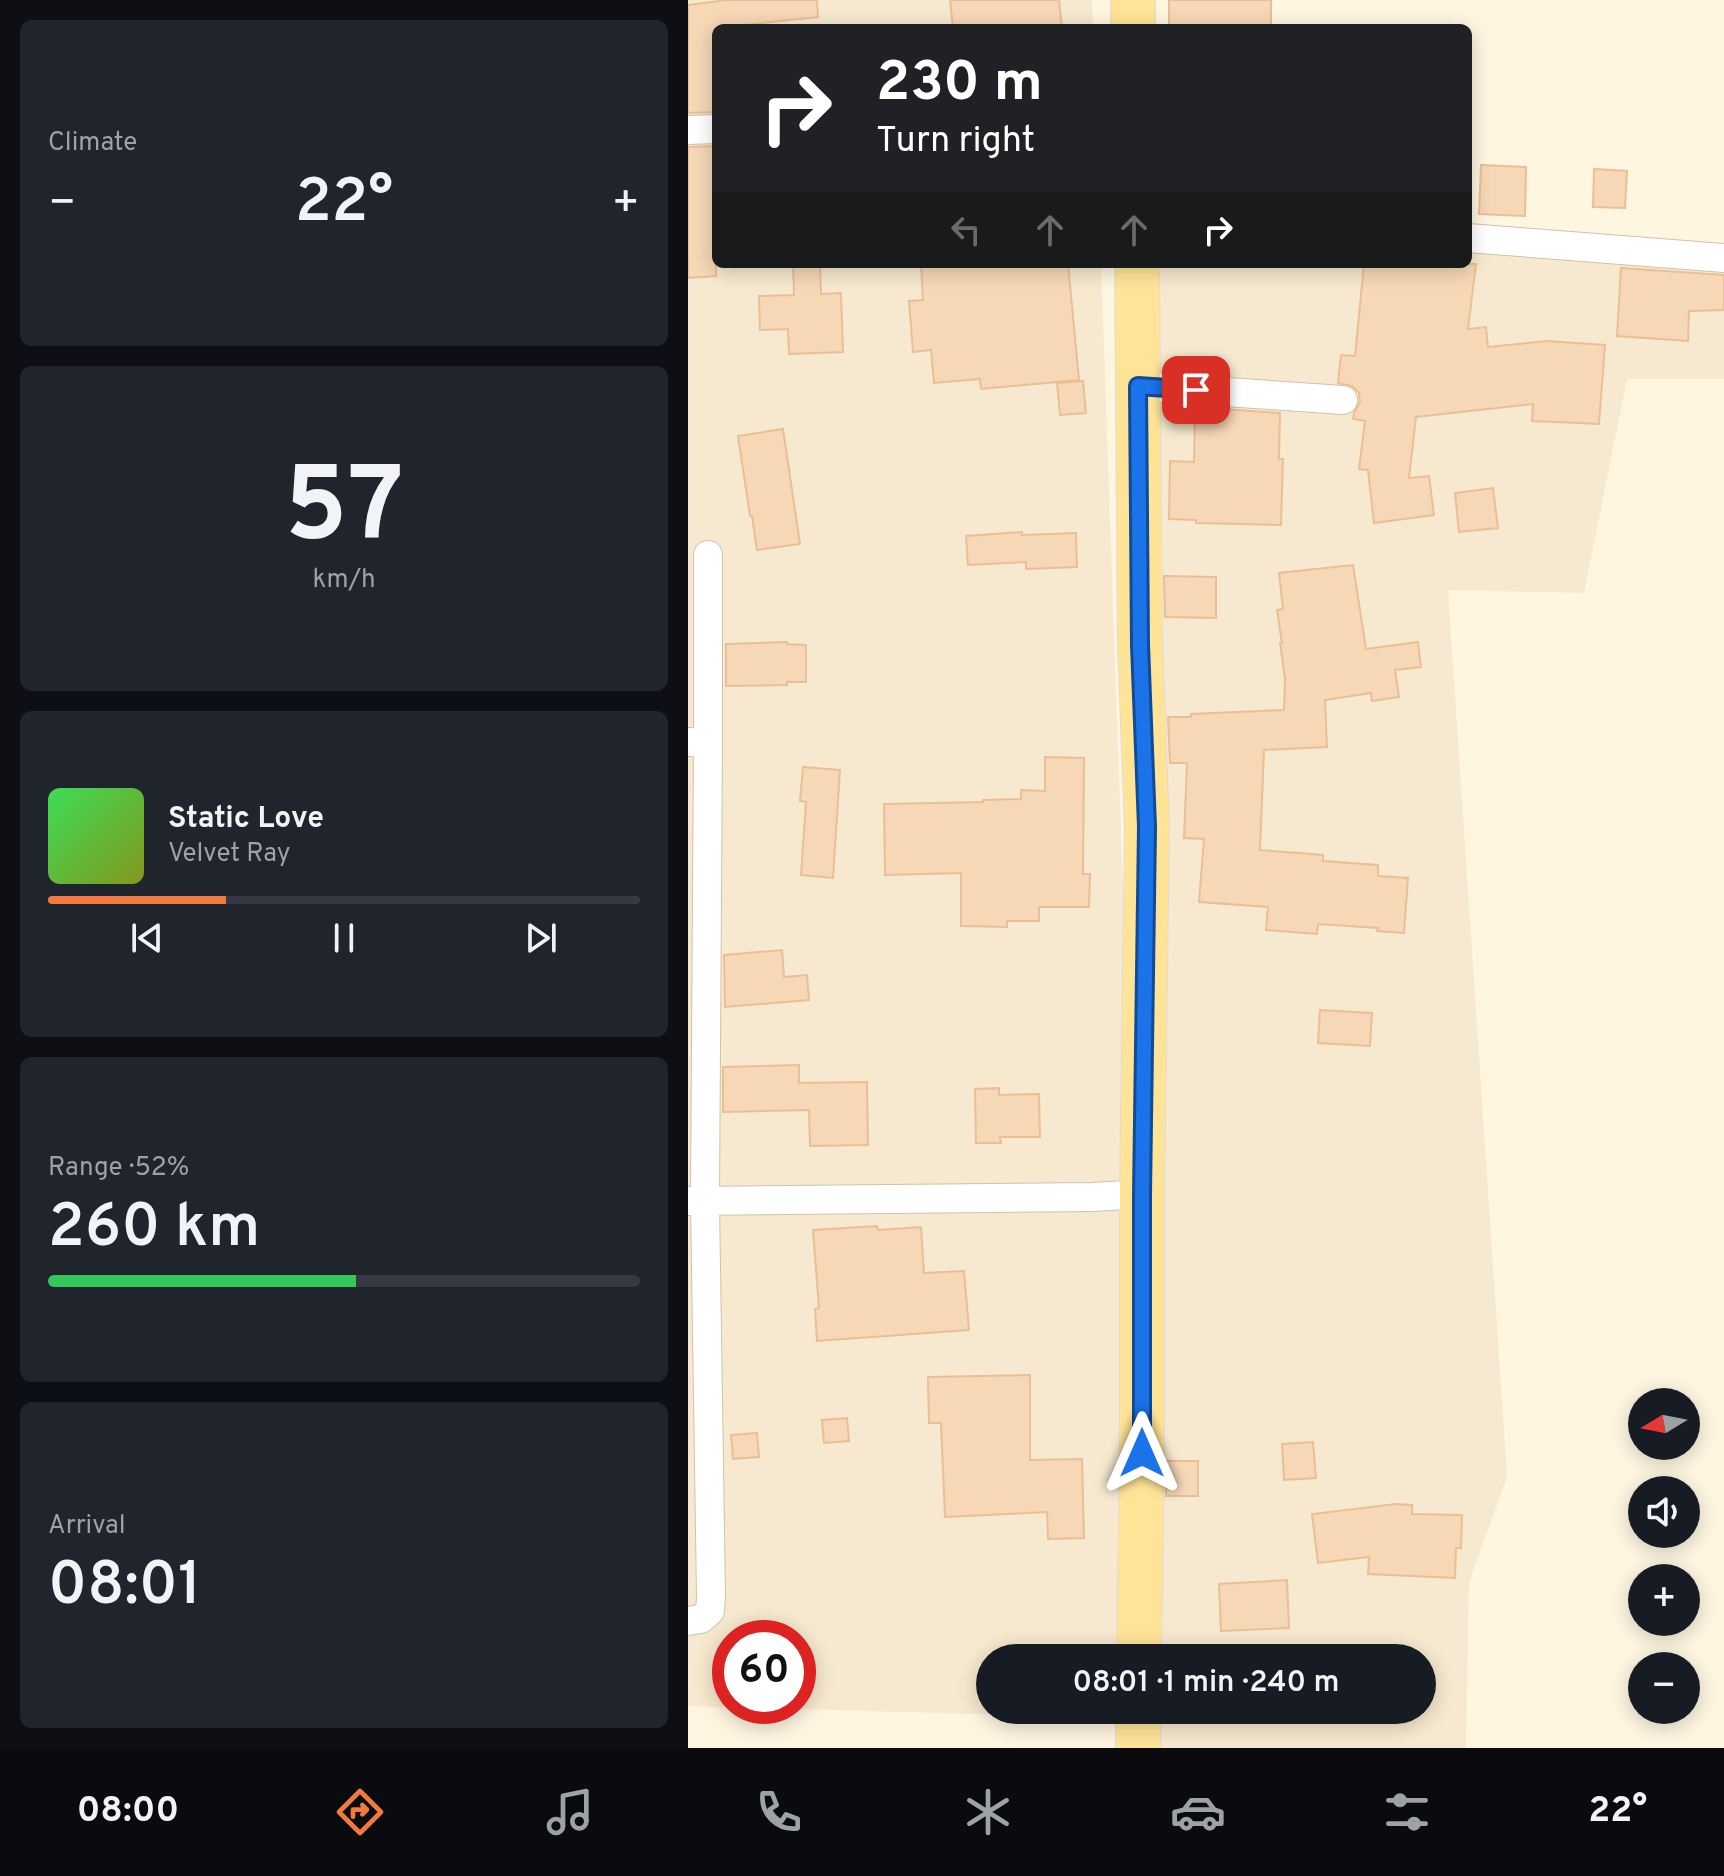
<!DOCTYPE html>
<meta charset="utf-8">
<style>
:root{--surface:#171b24;--page:#20242c;--text:#f1f3f6;--muted:#9ea1a6;--line:#363941;--accent:#f3793c}
body{margin:0;font-family:Overpass,sans-serif;background:var(--page);color:var(--text);height:100vh;display:flex;flex-direction:column;font-size:30px;white-space:nowrap}
*{box-sizing:border-box;margin:0}
p{font-size:26px;color:var(--muted)}
.icon{flex:none;width:44px;height:44px;fill:none;stroke:currentColor;stroke-width:2;stroke-linecap:round;stroke-linejoin:round}
.map{position:relative;flex:1;overflow:hidden}
.side{display:flex;flex-direction:column;gap:20px;padding:20px;background:#0d0f14;width:688px}
.side>*{flex:none}
.banner{position:absolute;left:24px;top:24px;width:760px;height:244px;border-radius:12px;box-shadow:0 4px 20px #0003;background:#202124;color:#fff;overflow:hidden}
.needle{width:52px;rotate:260deg}
.controls{position:absolute;left:940px;top:1388px;display:grid;gap:16px}
.controls a{display:grid;place-items:center;width:72px;height:72px;border-radius:50%;background:var(--surface);box-shadow:0 4px 20px #0003;font-size:40px}
.speed{position:absolute;left:24px;top:1620px;display:flex;gap:16px;font-size:40px;font-weight:700;text-align:center}
.speed>*{display:grid;place-content:center;width:104px;height:104px;border-radius:50%;background:var(--surface);box-shadow:0 4px 20px #0003;line-height:1}
.speed .limit{border:12px solid #d22;background:#fff;color:#111}
.pin{position:absolute;display:grid;place-items:center;width:68px;height:68px;color:#fff;margin:-34px;border-radius:16px;box-shadow:0 4px 12px #0006}
.me{position:absolute;width:88px;margin:-44px;rotate:0deg;stroke-linejoin:round;filter:drop-shadow(0 0 6px #0008)}
.turn{display:flex;align-items:center;gap:28px;height:168px;padding:0 32px;font-size:36px}
.turn .icon{width:104px;height:104px;stroke-width:2.5}
.turn b{display:block;font-size:56px;line-height:68px}
.lanes{display:flex;align-items:center;height:76px;padding:0 32px;background:#0003;justify-content:center;gap:40px;direction:ltr}
.lanes .off{opacity:.35}
.big{font-size:60px;font-weight:600;line-height:1.1}
.side .tile{flex:1;display:flex;flex-direction:column;justify-content:center;gap:12px;min-width:0;padding:0 28px;border-radius:12px;background:var(--page)}
.side .dial{align-items:center;gap:0}
.dial b{font-size:104px;line-height:1}
.song{display:flex;align-items:center;gap:24px}
.cover{width:96px;height:96px;border-radius:12px;background:linear-gradient(135deg,hsl(130 70% 55%),hsl(70 70% 35%))}
.played{height:8px;border-radius:4px;background:linear-gradient(90deg,var(--accent) 30%,var(--line) 30%)}
.keys{display:flex;justify-content:space-around;direction:ltr}
.heat{display:flex;justify-content:space-between;align-items:center;font-size:44px;direction:ltr}
.charge{height:12px;border-radius:6px;background:linear-gradient(90deg,#34c759 52%,var(--line) 0)}
.trip{position:absolute;left:288px;top:1644px;width:460px;height:80px;border-radius:40px;background:var(--surface);box-shadow:0 4px 20px #0003;font-weight:600;line-height:80px;text-align:center}
.dock{display:flex;height:128px;justify-content:space-around;align-items:center;background:#090b0e;color:var(--muted)}
.dock .icon{width:56px;height:56px}
.dock .active{color:var(--accent)}
.dock b{font-size:36px;color:var(--text)}
main{display:flex;flex:1;min-height:0}
.map>svg:first-child{display:block}
.residential{fill:#f6e9cf;fill-rule:evenodd}
.building{fill:#f6d7b6;stroke:#eabf95;stroke-width:2}
.lines{fill:none;stroke-linecap:round;stroke-linejoin:round}
.street-casing{stroke:#d2c1aa;stroke-width:30}
.primary-casing{stroke:#e1dbd6;stroke-width:46}
.street{stroke:#fff;stroke-width:28}
.primary{stroke:#ffe497;stroke-width:44}
.route-casing{stroke:#114b97;stroke-width:20}
.route{stroke:#1a73e8;stroke-width:14}
</style>
<main>
<section class="side">
<div class="tile"><p>Climate</p>
<div class="heat"><a>−</a><b class="big">22°</b><a>+</a></div>
</div>
<div class="tile dial"><b>57</b><p>km/h</p></div>
<div class="tile">
<div class="song"><i class="cover"></i><div><b>Static Love</b><p>Velvet Ray</p></div></div>
<div class="played"></div>
<div class="keys"><svg class="icon" aria-label="previous" viewBox="0 0 24 24"><path d="M18 5L8 12l10 7zM5 5v14"/></svg><svg class="icon" aria-label="pause" viewBox="0 0 24 24"><path d="M8 5v14M16 5v14"/></svg><svg class="icon" aria-label="next" viewBox="0 0 24 24"><path d="M6 5l10 7-10 7zM19 5v14"/></svg></div>
</div>
<div class="tile"><p>Range · 52%</p><b class="big">260 km</b><div class="charge"></div></div>
<div class="tile"><p>Arrival</p><b class="big">08:01</b></div>
</section>
<div class="map">
<svg width="1036" height="1748" viewBox="0 0 1036 1748">
<rect width="100%" height="100%" fill="#fef6e1"/>
<!-- residential -->
<path class="residential" d="M0 0H404L405 28H28V264H413L462 1658H302V1710H734V1658H464L450 264H780V245L1036 262V379H939L896 593 760 590 819 1477 781 1582 778 1748H465L464 1719 0 1706ZM42 1638H110V1706H42Z"/>
<!-- building -->
<g class="building">
<path d="M39 0H129L130 17 28 28V112L0 113V5Z"/>
<path d="M262 0H371L374 28H265Z"/>
<rect x="481" y="0" width="102" height="28"/>
<path d="M28 146V276L0 278V147Z"/>
<path d="M793 165 838 167 837 216 791 214Z"/>
<path d="M906 169 939 171 937 208 905 207Z"/>
<path d="M105 264H132L133 294 153 293 155 352 101 354 100 329 72 330 71 296 106 295Z"/>
<path d="M233 264H380L391 380 293 389 292 379 246 383 243 350 225 352 221 301 235 300Z"/>
<path d="M676 264H788L780 329 798 327 800 347 859 341 917 345 911 424 844 421 845 404 728 417 721 478 741 476 746 515 686 523 680 470 671 469 677 421 665 419 666 413 672 402 671 393 664 386 650 383 653 355 667 356Z"/>
<path d="M933 268 1036 275V310L1001 311 1000 341 929 336Z"/>
<path d="M395 381 398 413 372 415 369 383Z"/>
<path d="M507 407 592 413 591 459H595L593 525 508 523V520L481 519 482 461 506 462Z"/>
<path d="M95 429 112 544 69 550 64 516H62L50 436Z"/>
<path d="M805 488 810 528 771 532 767 493Z"/>
<path d="M334 532V535L388 533 389 567 338 569V562L280 565 278 536Z"/>
<path d="M665 565 678 649 730 642 733 667 707 670 711 697 684 701 683 693 637 700 639 747 576 750 572 850 635 855V861L690 865V876L720 878 716 933 689 931 690 928 630 924 629 934 578 930 580 907 511 902 516 839 496 838 499 763H482L480 717H503V714L596 710 597 679 592 643H594L589 610 595 609 591 573Z"/>
<path d="M476 576 528 577V618L477 617Z"/>
<path d="M99 642V644L118 645V682H99V685L38 686V644Z"/>
<path d="M357 757 396 758 395 874H402L401 907H351V921H319V927L273 926V873L197 875 196 804 295 802V800L333 799V790L357 791Z"/>
<path d="M115 767 152 770 145 878 113 875 118 802 112 801Z"/>
<path d="M94 950 96 977 119 975 121 1000 37 1007 36 955Z"/>
<path d="M632 1010 684 1013 682 1046 630 1043Z"/>
<path d="M111 1065V1083L179 1082 180 1145 122 1146 121 1110 35 1112V1067Z"/>
<path d="M311 1088V1095L351 1094 352 1137H312L313 1143H288L287 1089Z"/>
<path d="M189 1226 190 1230 233 1227 236 1273 276 1271 281 1330 129 1341 127 1309 131 1308 125 1230Z"/>
<path d="M342 1375V1460L394 1459 396 1538 360 1539 359 1512 257 1517 253 1423H241L240 1377Z"/>
<path d="M159 1418 161 1441 136 1443 134 1420Z"/>
<path d="M69 1433 71 1457 45 1459 43 1435Z"/>
<path d="M625 1442 628 1478 596 1480 594 1444Z"/>
<path d="M479 1461H510V1496H478Z"/>
<path d="M708 1504 724 1505V1514L774 1515 773 1548H768L767 1578 680 1574 681 1557 630 1563 624 1514Z"/>
<path d="M599 1580 601 1628 533 1631 531 1584Z"/>
</g>
<g class="lines">
<!-- street casing -->
<g class="street-casing">
<g id="street">
<path d="M0 130 28 129"/>
<path d="M780 238 1036 258"/>
<path d="M450 386 655 400"/>
<path d="M0 742 20 743 17 1200 23 1597 22 1611 13 1619 0 1621"/>
<path d="M20 743V555"/>
<path d="M1 1201 405 1197 454 1194"/>
</g>
</g>
<!-- primary casing -->
<g class="primary-casing">
<g id="primary">
<path d="M445 0V28"/>
<path d="M449 264 452 645 459 827 454 1194V1453L451 1658"/>
<path d="M450 1748V1710"/>
</g>
</g>
<!-- street -->
<use href="#street" class="street"/>
<!-- primary -->
<use href="#primary" class="primary"/>
</g>
<g class="lines">
<!-- route casing -->
<g class="route-casing">
<path id="route" d="M454 1453V1194L459 827 452 645 450 386 508 390"/>
</g>
<!-- route -->
<use href="#route" class="route"/>
</g>
</svg>
<div class="controls">
<a><svg class="needle" viewBox="-14 -14 28 28"><path d="M0-13l5 13h-10z" fill="#e53935"/><path d="M0 13l5-13h-10z" fill="#9ea1a6"/></svg></a>
<a><svg class="icon" aria-label="sound" viewBox="0 0 24 24"><path d="M4 9h4l5-4v14l-5-4H4zM17 9q2 3 0 6"/></svg></a>
<a>+</a>
<a>−</a>
</div>
<div class="speed"><div class="limit">60</div></div>
<div class="pin" style="left:508px;top:390px;background:#d93025"><svg class="icon" aria-label="arrive" viewBox="0 0 24 24"><path d="M6 21V4h12l-3 4 3 4H6"/></svg></div>
<svg class="me" style="left:454px;top:1453px" viewBox="-20 -20 40 40"><path d="M0-17L14 15 0 8-14 15z" fill="#1a73e8" stroke="#fff" stroke-width="4"/></svg>
<div class="trip">08:01 · 1 min · 240 m</div>
<div class="banner">
<div class="turn"><svg class="icon" aria-label="right" viewBox="0 0 24 24"><path d="M7 20v-9h11M14 6l5 5-5 5"/></svg><div><b>230 m</b>Turn right</div></div>
<div class="lanes"><svg class="icon off" aria-label="left" viewBox="0 0 24 24"><path d="M17 20v-9H6M10 6l-5 5 5 5"/></svg><svg class="icon off" aria-label="ahead" viewBox="0 0 24 24"><path d="M12 20V5M6 11l6-6 6 6"/></svg><svg class="icon off" aria-label="ahead" viewBox="0 0 24 24"><path d="M12 20V5M6 11l6-6 6 6"/></svg><svg class="icon" aria-label="right" viewBox="0 0 24 24"><path d="M7 20v-9h11M14 6l5 5-5 5"/></svg></div>
</div>
</div>
</main>
<nav class="dock">
<b>08:00</b>
<svg class="icon active" aria-label="directions" viewBox="0 0 24 24"><path d="M12 3l9 9-9 9-9-9zM9 14v-3h6M13 9l2 2-2 2"/></svg>
<svg class="icon" aria-label="music" viewBox="0 0 24 24"><path d="M9 18V5l10-2v13"/><circle cx="6" cy="18" r="3"/><circle cx="16" cy="16" r="3"/></svg>
<svg class="icon" aria-label="phone" viewBox="0 0 24 24"><path d="M5 4h4l2 5-3 2q2 4 5 5l2-3 5 2v4C11 20 4 13 5 4z"/></svg>
<svg class="icon" aria-label="climate" viewBox="0 0 24 24"><path d="M12 3v18M4 7l16 10M4 17L20 7"/></svg>
<svg class="icon" aria-label="car" viewBox="0 0 24 24"><path d="M5 17H2v-5l4-1 3-4h7l3 4 3 1v5h-3M9 17h6M6 11h13"/><circle cx="7" cy="17" r="2"/><circle cx="17" cy="17" r="2"/></svg>
<svg class="icon" aria-label="filters" viewBox="0 0 24 24"><path d="M4 7h16M4 17h16"/><circle cx="9" cy="7" r="2"/><circle cx="15" cy="17" r="2"/></svg>
<b>22°</b>
</nav>
